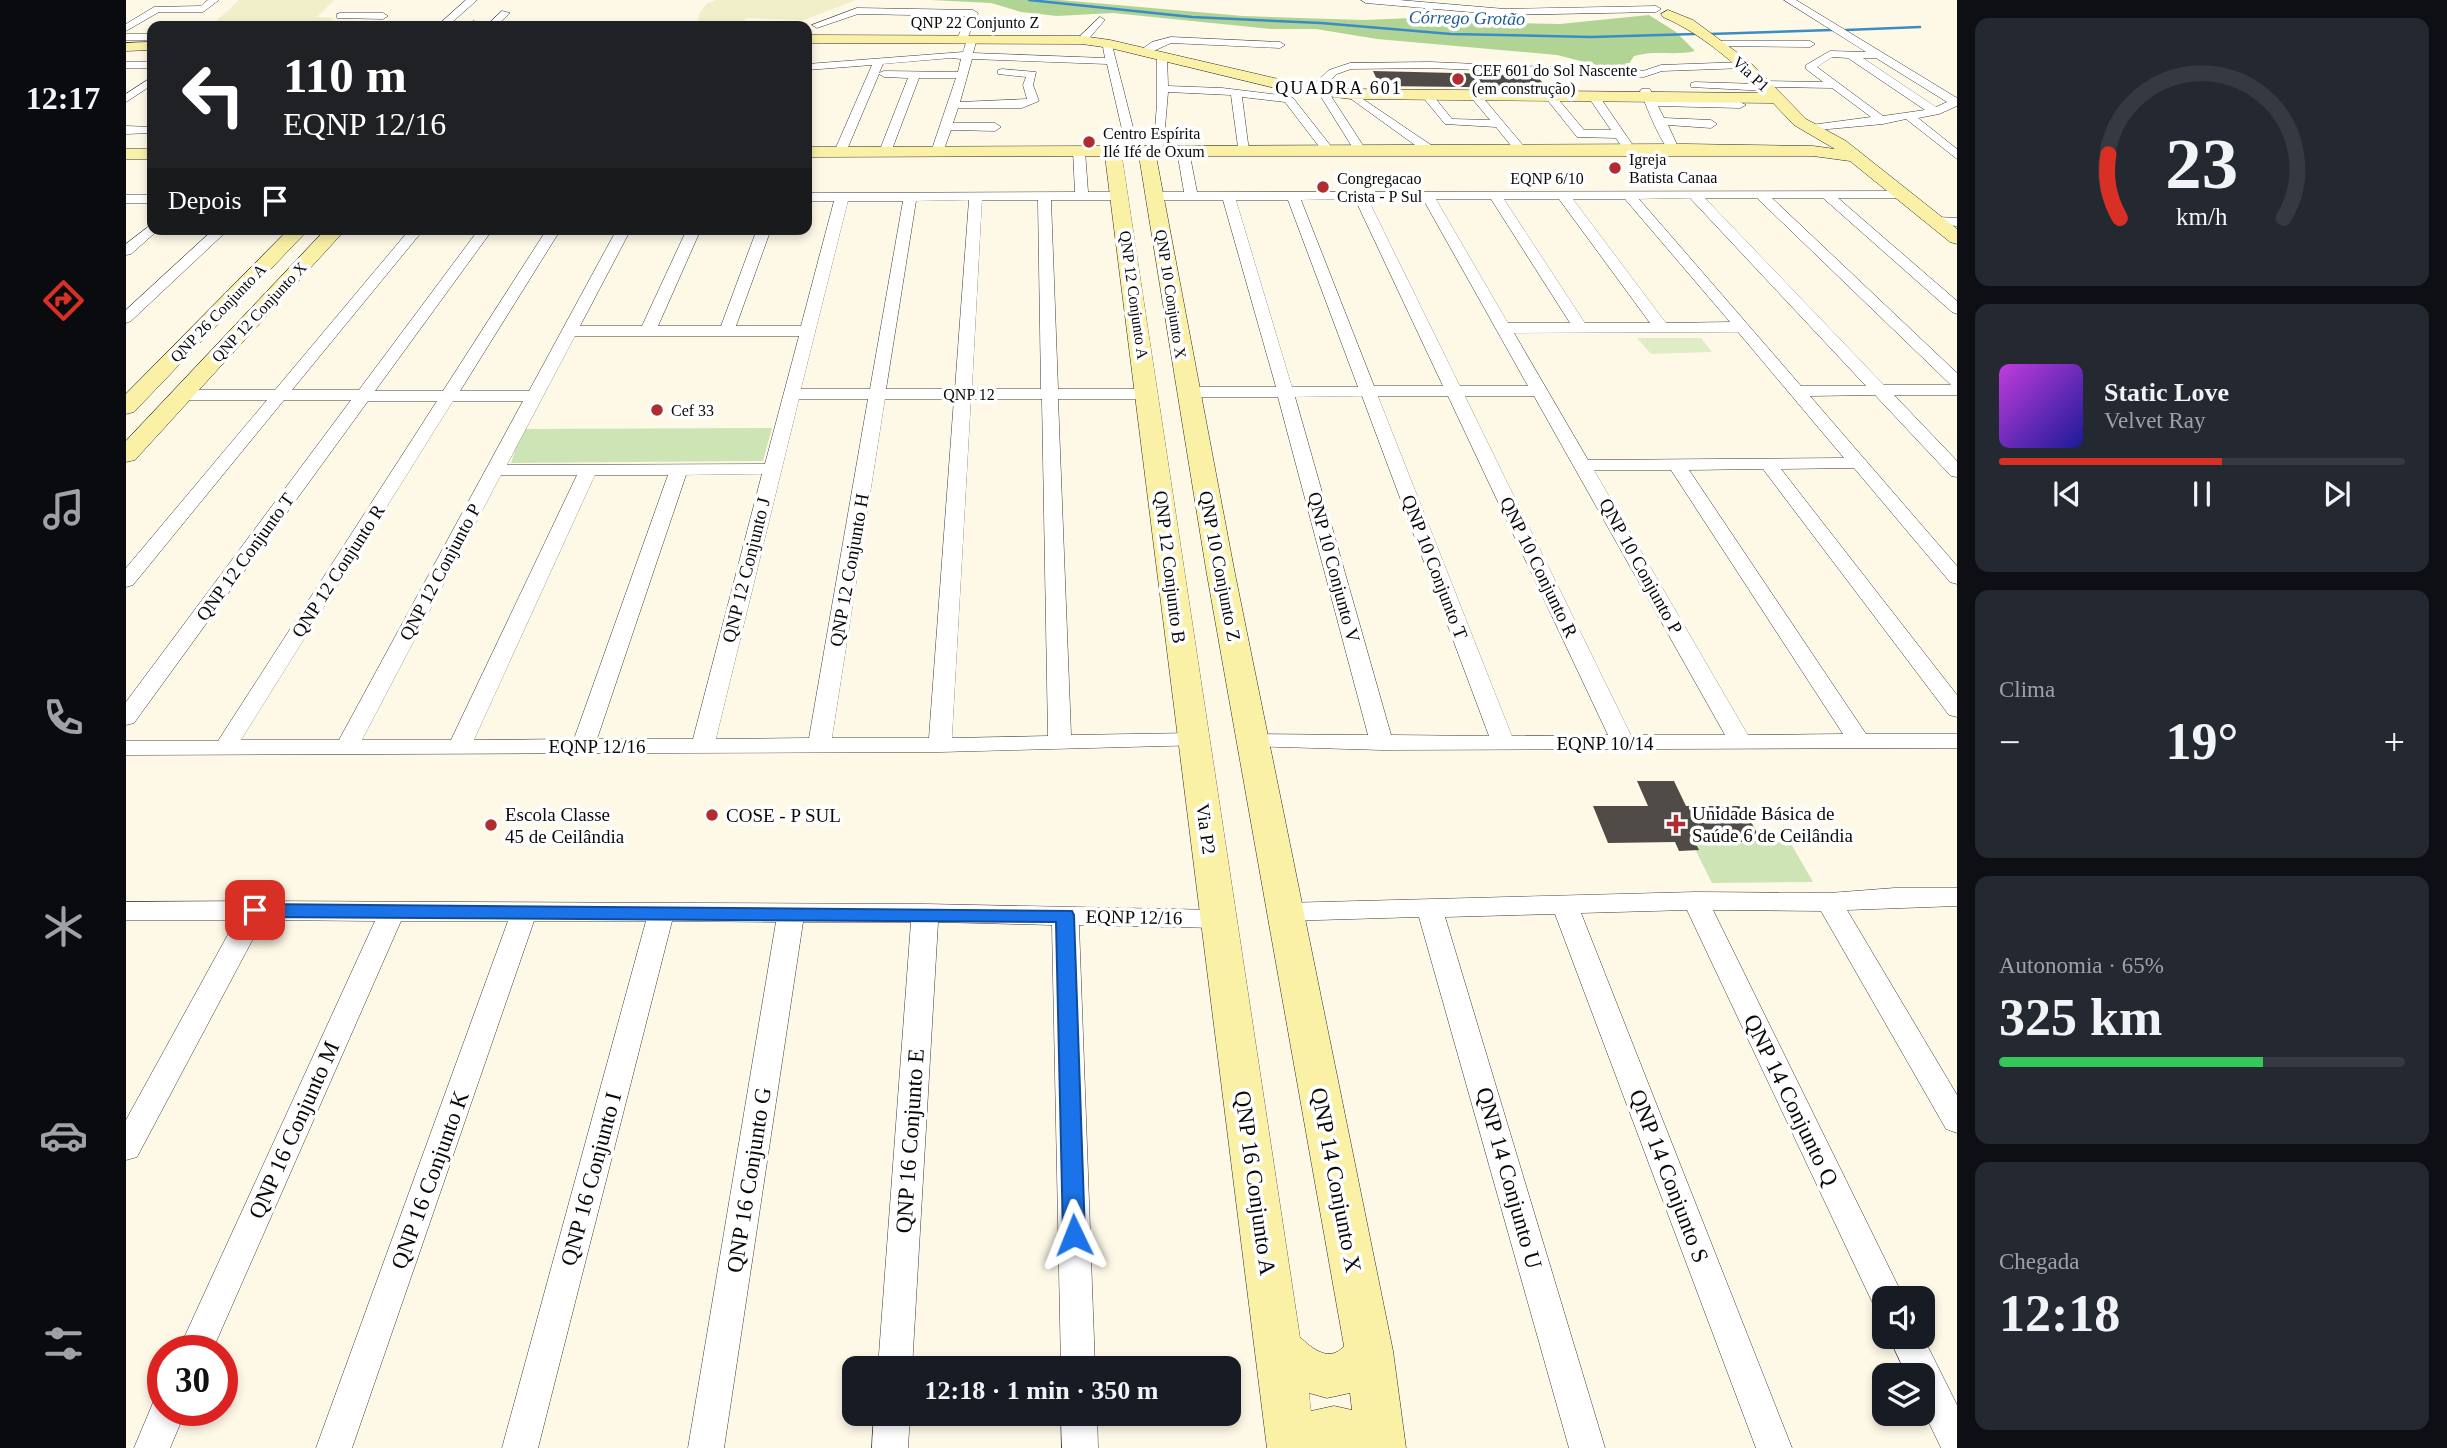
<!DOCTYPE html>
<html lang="pt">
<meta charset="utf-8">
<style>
:root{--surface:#171b24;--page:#242831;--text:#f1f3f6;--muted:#9ea1a6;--line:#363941;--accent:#d93025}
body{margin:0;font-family:"Times New Roman",serif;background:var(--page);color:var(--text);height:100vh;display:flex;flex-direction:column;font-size:26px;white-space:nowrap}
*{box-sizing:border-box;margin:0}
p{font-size:23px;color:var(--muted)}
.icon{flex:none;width:38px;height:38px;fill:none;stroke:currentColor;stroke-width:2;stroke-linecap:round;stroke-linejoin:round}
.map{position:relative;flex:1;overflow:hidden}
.details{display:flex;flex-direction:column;gap:18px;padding:18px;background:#0d0f14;width:490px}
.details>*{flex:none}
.hud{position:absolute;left:21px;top:21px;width:665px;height:214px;border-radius:14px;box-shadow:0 4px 10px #0003;background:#202124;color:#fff;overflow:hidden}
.fabs{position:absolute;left:1746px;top:1286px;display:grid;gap:14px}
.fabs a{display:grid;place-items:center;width:63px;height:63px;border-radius:14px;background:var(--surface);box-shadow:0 4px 10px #0003;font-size:35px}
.speed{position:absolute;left:21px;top:1335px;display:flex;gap:14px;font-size:35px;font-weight:700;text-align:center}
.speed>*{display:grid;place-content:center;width:91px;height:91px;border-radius:50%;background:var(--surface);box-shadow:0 4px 10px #0003;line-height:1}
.speed .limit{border:10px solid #d22;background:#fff;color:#111}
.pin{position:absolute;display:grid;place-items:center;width:60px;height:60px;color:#fff;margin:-30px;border-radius:14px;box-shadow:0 4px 10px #0006}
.me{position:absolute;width:77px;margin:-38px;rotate:358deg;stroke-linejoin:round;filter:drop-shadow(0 0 5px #0008)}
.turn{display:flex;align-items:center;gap:24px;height:147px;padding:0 21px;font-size:32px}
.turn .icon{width:91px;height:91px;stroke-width:2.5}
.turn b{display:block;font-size:49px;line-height:60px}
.then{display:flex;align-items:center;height:66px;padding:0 21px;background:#0003;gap:14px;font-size:26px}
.big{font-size:52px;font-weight:700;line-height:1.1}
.details .tile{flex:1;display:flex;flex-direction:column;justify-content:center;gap:10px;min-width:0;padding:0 24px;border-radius:14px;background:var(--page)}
.details .dial{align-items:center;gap:0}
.dial svg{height:182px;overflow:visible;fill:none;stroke:var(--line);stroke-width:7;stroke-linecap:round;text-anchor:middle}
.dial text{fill:var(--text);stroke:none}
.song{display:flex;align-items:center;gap:21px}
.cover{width:84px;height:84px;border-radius:10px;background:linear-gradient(135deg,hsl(290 70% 55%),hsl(240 70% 35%))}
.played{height:7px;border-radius:4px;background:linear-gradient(90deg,var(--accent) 55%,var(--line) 55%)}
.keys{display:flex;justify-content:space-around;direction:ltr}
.heat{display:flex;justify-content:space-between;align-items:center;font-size:38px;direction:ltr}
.charge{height:10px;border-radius:5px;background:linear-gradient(90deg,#34c759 65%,var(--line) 0)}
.trip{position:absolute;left:716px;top:1356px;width:399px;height:70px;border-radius:14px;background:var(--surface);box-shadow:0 4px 10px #0003;font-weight:700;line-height:70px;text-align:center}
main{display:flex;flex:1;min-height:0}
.tabs{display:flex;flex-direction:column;width:126px;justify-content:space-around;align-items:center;background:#090b0e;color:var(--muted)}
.tabs .icon{width:49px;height:49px}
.tabs .on{color:var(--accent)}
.tabs b{font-size:32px;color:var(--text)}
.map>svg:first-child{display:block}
.farmland{fill:#f1eeca}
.green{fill:#cde5b4}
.forest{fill:#b1d495}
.pitch{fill:#dfecc6}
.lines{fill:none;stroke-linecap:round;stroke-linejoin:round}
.stream{stroke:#3b8cc4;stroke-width:2.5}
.building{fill:#514b47}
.street-casing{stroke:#3c3c3c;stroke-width:1}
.secondary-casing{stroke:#2b2b2b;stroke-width:1}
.street{fill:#fff;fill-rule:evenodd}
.secondary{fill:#faf1a6;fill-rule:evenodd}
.route{fill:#1a73e8;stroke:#114b97;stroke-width:2}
.poi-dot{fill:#af2c31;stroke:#fff;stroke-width:2.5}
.labels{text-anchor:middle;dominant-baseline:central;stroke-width:7;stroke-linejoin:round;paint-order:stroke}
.far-street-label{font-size:16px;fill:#090909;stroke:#fff}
.far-poi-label{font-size:16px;fill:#090909;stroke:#fff;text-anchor:start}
.far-water-label{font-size:18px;font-style:italic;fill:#1c5d92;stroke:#fff}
.far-neighbourhood-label{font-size:18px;letter-spacing:2px;fill:#090909;stroke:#fff}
.street-label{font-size:19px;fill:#090909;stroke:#fff}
.poi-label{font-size:19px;fill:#090909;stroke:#fff;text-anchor:start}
.near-street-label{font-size:23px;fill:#090909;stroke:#fff}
</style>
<main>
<nav class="tabs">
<b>12:17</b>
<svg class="icon on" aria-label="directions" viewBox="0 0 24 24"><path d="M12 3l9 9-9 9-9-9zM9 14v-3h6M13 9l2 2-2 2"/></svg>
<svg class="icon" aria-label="music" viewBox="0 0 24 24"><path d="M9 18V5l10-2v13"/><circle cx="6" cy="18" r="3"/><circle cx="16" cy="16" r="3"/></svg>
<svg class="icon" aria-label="phone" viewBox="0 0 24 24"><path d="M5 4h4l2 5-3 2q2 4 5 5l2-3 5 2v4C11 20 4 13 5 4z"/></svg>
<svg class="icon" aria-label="climate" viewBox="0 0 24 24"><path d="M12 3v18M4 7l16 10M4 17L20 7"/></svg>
<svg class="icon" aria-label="car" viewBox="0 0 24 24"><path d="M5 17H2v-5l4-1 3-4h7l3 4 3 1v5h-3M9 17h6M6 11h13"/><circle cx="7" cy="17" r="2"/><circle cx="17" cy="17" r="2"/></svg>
<svg class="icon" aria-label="filters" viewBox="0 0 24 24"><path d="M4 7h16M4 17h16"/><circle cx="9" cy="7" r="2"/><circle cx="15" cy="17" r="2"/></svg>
</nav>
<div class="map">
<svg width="1831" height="1448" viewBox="0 0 1831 1448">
<rect width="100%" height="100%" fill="#fef9e7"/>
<!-- farmland -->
<g class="farmland">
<path d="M113 0H208L191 17 208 18 200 26H85Z"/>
<path d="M590 0H730L678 20 620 18 614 26H572L573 14 580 4Z"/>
</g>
<!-- green -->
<g class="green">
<path d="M646 428 637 461 385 463 396 429Z"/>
<path d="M1664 842 1687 882 1586 883 1566 843Z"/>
</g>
<!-- forest -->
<path class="forest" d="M804 0H934L1117 16 1238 20 1335 16 1377 23 1434 24 1523 15 1550 32 1569 51C1549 56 1530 50 1508 56L1502 65H1470L1431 55 1251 39 1190 29H1145L987 13 931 16 895 12 865 3Z"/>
<!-- pitch -->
<path class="pitch" d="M1511 338H1575L1586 352 1525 354Z"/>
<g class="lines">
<!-- stream -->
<g class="stream">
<path d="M903 0 1066 17 1195 23 1325 34 1465 37 1569 34"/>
<path d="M1720 30 1794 27"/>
<path d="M1584 34 1706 30"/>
</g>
</g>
<!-- building -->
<g class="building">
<path d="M1247 71 1411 75 1420 88 1254 86Z"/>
<path d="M1511 781H1548L1560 806H1613L1619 811 1636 842H1569L1573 850 1553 851 1549 842 1482 843 1467 806H1522Z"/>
</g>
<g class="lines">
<!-- street casing -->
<g class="street-casing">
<g id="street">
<path d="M82 0H93L77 12H33L0 31V24L28 7 75 6Z"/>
<path d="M340 0H351L322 26H311Z"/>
<path d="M1235 0H1273L1379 9 1530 6 1535 9 1530 12 1379 15 1240 3Z"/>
<path d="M1658 0H1670L1831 98V106L1813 114 1792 118 1831 149V159L1780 119 1757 124 1681 131V127L1685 125 1745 117 1706 88 1646 87 1641 91 1565 87V83L1569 82 1633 84 1638 81 1697 82 1680 69V65L1704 51 1740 52ZM1706 57 1722 58 1799 110 1757 116 1691 67ZM1737 58H1750L1821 102 1810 107Z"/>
<path d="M731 8 847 10 852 13 841 39 836 42 831 39 841 16 732 14 691 28 686 25Z"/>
<path d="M376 11 384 13 370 26H360Z"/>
<path d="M214 13H257L262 16 257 19 211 18V14Z"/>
<path d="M974 17 979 20 977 22 960 42H952V38Z"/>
<path d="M348 21 353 24 351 26H341Z"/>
<rect x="0" y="34" width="26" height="6"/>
<path d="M1045 37 1154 42 1159 45 1154 48 1045 43 1021 54 1012 52 1026 42Z"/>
<path d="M841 40 850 42 847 53 979 58 977 47 986 45 1013 151 1007 155 1001 151 981 64 846 59 834 102 901 99 897 85 900 77 872 74V70L876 69 910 72 907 85 913 101 896 108H832L827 123H869L875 127 869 131 825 130 817 152 811 156 805 152 830 78H793L765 152 759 156 753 152 782 78 758 77 753 74 720 152 710 155 708 152 746 65 681 70V64L837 52ZM825 58 835 59 832 72 758 71 753 73 757 64Z"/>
<path d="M1590 41H1684L1689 44 1684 47 1586 46V42Z"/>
<path d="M1036 53 1041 56 1042 86 1096 88 1162 96 1167 98 1208 150 1198 153 1159 102 1116 97 1123 151 1113 154 1105 95 1042 92 1037 151 1027 154 1031 104V56Z"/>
<rect x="0" y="62" width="26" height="6"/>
<path d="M1304 62 1517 71 1535 65 1619 62 1624 65 1619 68 1536 71 1518 77 1304 68 1225 69 1211 74 1195 89 1201 90 1240 150 1234 154 1230 153 1192 92 1182 90 1203 70 1224 63Z"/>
<path d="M23 79 26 80V85L0 102V94Z"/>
<path d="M1516 89H1524L1529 99 1614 102 1620 105 1614 108 1532 106 1538 118 1585 120 1591 124 1585 128 1542 125 1553 149 1547 153C1535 147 1520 104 1514 91Z"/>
<path d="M1225 91 1308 147V153H1300L1221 96 1219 94Z"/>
<path d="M1297 93H1305L1326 119 1364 120 1343 95 1353 93 1401 150 1391 153 1370 127 1319 124 1295 95Z"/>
<path d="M1419 93H1427L1458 130H1485L1461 95 1471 93 1506 144 1500 148 1496 147 1490 138 1451 137 1419 97Z"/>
<path d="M0 126 26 127V133L0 134Z"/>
<path d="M953 147 959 151 962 192H994L1001 196 994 200H925L932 389H1022L1030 394 1022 399H932L945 735 1068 733 1076 735 1080 740 1076 745 814 752 0 755V741H92L311 401H242L8 723 0 725V702L225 400H158L7 585 0 587V568L141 400H56L48 395 56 390H149L284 229H298L166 390H233L353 229H367L249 391H317L421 229H435L334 391H403L491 229H505L454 326H516L561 229H575L532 326H595L631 229H645L610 326H675L708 201H681V193L949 192 947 151ZM843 200 829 389H760L790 201ZM856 200H912L915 389H846ZM722 201H777L744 389H675ZM449 336H673L639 464 381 465ZM673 399H742L683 738 590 739ZM759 399H828L803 738H706ZM845 399H916L922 736 826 738ZM327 401H397L213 740H115ZM636 474 567 739H471L560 475ZM375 475H451L325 740H236ZM469 475H542L448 739 348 740Z"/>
<path d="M1057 147 1063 151 1071 192 1782 191 1783 194 1777 198H1712L1831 301V314L1826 312 1697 198H1646L1831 373V395H1768L1831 461V477L1825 476 1749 395 1684 396 1831 566V584L1824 582 1728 468 1655 469 1831 695V717L1823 715 1637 469 1563 470 1740 734H1831V748L1256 750 1120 746 1116 741 1120 736 1128 734 1242 735 1152 397H1062L1054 392 1062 387H1150L1097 200H1030L1023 196 1030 192H1058L1051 151ZM1564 198 1740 386H1675L1513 199ZM1579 198H1631L1825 385H1758ZM1229 199 1317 386H1248L1175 200ZM1242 199H1297L1402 386H1334ZM1310 199H1365L1444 323H1382ZM1378 199H1433L1524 323H1459ZM1447 199H1499L1604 322 1540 323ZM1110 200H1162L1232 387H1166ZM1612 332 1718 458 1462 460 1388 333ZM1236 396 1363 736 1265 735 1169 397ZM1252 396H1322L1482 735 1386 736ZM1339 396H1408L1599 735H1505ZM1468 470H1545L1717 734 1622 735Z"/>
<rect x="0" y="195" width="26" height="8"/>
<path d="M1811 217 1831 218V226L1806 224 1804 221Z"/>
<path d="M26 224V229L31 231 5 254 0 255V244Z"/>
<path d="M88 229H103L5 321 0 323V310Z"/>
<path d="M1769 888H1831V906L1721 910 1831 1095V1133L1820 1129 1695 911 1587 910 1778 1298H1759V1312L1749 1308 1561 910 1455 913 1666 1448H1630L1429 914 1319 917 1479 1448H1443L1293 917 1158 921 1149 918 1145 912 1149 906 1158 903 1570 892 1703 893Z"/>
<path d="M129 901 799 904 1092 910 1101 913 1105 919 1101 925 1092 928 953 925 969 1368H935L926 925 812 922 786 1368H752L785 922H677L598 1448H562L650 922 546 921 412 1448H376L520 921H408L226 1448H190L382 921H275L86 1351H52L249 921 137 920 11 1157 0 1160V1120L110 920H0V902Z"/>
<path d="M1763 1337H1797L1831 1405V1448H1815L1797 1410V1376H1781Z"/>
<path d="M37 1395V1410H60L44 1448H8L29 1398Z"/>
<path d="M748 1414H784L782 1448H746Z"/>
<path d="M935 1414H971L972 1448H936Z"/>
</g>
</g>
<!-- secondary casing -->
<g class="secondary-casing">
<g id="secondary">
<path d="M1542 10 1567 20 1624 62 1680 119 1720 141 1831 229V244L1824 242 1724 161 1687 156H1030L1108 569 1267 1351 1280 1448H1141L979 156 681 157V147L1559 144 1687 146 1709 149 1668 125 1647 103 1225 99 1161 91 984 48 956 44 681 43V35L956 36 984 40 1161 81 1225 89 1638 93C1609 63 1576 34 1537 17L1535 14ZM996 156H1013L1080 569 1218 1346C1204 1363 1186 1349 1174 1337ZM1183 1393 1201 1398 1224 1393 1226 1410 1208 1406 1185 1411Z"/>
<path d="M26 42V50L0 51V43Z"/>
<rect x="0" y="149" width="26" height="10"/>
<path d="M163 229H183L8 412 0 414V394Z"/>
<path d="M200 229H220L9 460 0 462V441Z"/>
</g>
</g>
<!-- street -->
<use href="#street" class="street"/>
<!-- secondary -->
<use href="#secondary" class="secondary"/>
</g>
<!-- route -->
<path class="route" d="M129 904 946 911 948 915 959 1235 956 1242 948 1245 940 1242 937 1235 930 922 129 917 123 915 120 910 123 906Z"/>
<!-- markers -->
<g class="poi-dot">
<circle cx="1332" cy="79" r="7"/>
<circle cx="963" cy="142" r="7"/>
<circle cx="1489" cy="168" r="7"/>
<circle cx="1197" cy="187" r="7"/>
<circle cx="531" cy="410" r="7"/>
<circle cx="586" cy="815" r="7"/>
<path d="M1546.5 813.5h7v7h7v7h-7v7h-7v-7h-7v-7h7z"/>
<circle cx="365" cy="825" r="7"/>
</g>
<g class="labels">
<!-- far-street labels -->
<g class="far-street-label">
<text x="849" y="22">QNP 22 Conjunto Z</text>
<text transform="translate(1625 74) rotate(43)">Via P1</text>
<text x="1421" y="178">EQNP 6/10</text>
<text transform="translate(1045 294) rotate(81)">QNP 10 Conjunto X</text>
<text transform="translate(1008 295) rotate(82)">QNP 12 Conjunto A</text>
<text transform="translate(133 312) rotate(-47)">QNP 12 Conjunto X</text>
<text transform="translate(92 313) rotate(-46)">QNP 26 Conjunto A</text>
<text x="843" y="394">QNP 12</text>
</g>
<!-- far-poi labels -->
<g class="far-poi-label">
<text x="1346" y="70">CEF 601 do Sol Nascente<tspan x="1346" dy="18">(em construção)</tspan></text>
<text x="977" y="133">Centro Espírita<tspan x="977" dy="18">Ilé Ifé de Oxum</tspan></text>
<text x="1503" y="159">Igreja<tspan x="1503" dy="18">Batista Canaa</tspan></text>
<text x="1211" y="178">Congregacao<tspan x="1211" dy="18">Crista - P Sul</tspan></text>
<text x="545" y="410">Cef 33</text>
</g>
<!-- far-water labels -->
<g class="far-water-label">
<text transform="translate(1341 18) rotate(1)">Córrego Grotão</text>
</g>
<!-- far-neighbourhood labels -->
<g class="far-neighbourhood-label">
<text x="1213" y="88">QUADRA 601</text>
</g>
<!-- street labels -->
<g class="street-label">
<text transform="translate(119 557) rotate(-54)">QNP 12 Conjunto T</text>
<text transform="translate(1094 566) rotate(79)">QNP 10 Conjunto Z</text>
<text transform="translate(1515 566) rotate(61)">QNP 10 Conjunto P</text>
<text transform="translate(1044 567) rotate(83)">QNP 12 Conjunto B</text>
<text transform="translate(1208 567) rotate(75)">QNP 10 Conjunto V</text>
<text transform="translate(1309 567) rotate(69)">QNP 10 Conjunto T</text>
<text transform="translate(1413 567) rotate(64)">QNP 10 Conjunto R</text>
<text transform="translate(620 570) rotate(-76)">QNP 12 Conjunto J</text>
<text transform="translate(723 570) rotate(-80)">QNP 12 Conjunto H</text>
<text transform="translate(212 571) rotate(-57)">QNP 12 Conjunto R</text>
<text transform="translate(314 572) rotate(-62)">QNP 12 Conjunto P</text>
<text x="1479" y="743">EQNP 10/14</text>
<text x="471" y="746">EQNP 12/16</text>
<text transform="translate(1080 829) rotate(82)">Via P2</text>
<text transform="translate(1008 917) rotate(1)">EQNP 12/16</text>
</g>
<!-- poi labels -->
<g class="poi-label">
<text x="1566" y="813">Unidade Básica de<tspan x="1566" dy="22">Saúde 6 de Ceilândia</tspan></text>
<text x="379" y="814">Escola Classe<tspan x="379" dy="22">45 de Ceilândia</tspan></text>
<text x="600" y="815">COSE - P SUL</text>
</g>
<!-- near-street labels -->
<g class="near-street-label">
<text transform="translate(1665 1100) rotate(64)">QNP 14 Conjunto Q</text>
<text transform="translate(168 1130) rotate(-66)">QNP 16 Conjunto M</text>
<text transform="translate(784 1141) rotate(-86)">QNP 16 Conjunto E</text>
<text transform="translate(1543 1176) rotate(69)">QNP 14 Conjunto S</text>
<text transform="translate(1383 1178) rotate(74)">QNP 14 Conjunto U</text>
<text transform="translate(465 1179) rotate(-75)">QNP 16 Conjunto I</text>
<text transform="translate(304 1180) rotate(-70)">QNP 16 Conjunto K</text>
<text transform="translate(623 1180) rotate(-81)">QNP 16 Conjunto G</text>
<text transform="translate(1210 1180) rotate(79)">QNP 14 Conjunto X</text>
<text transform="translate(1129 1183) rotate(82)">QNP 16 Conjunto A</text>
</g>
</g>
</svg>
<div class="fabs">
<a><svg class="icon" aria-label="sound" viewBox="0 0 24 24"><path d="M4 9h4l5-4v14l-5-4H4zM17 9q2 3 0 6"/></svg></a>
<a><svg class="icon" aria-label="layers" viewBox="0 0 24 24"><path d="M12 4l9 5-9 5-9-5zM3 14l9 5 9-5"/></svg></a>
</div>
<div class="speed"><div class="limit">30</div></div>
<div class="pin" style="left:129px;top:910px;background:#d93025"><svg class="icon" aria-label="arrive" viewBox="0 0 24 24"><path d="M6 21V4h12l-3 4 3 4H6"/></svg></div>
<svg class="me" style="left:948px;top:1235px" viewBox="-20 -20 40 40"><path d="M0-17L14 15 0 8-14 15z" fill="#1a73e8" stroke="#fff" stroke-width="4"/></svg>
<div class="trip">12:18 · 1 min · 350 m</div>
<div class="hud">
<div class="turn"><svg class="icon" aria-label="left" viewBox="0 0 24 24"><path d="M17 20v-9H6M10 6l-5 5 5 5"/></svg><div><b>110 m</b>EQNP 12/16</div></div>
<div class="then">Depois<svg class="icon" aria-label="arrive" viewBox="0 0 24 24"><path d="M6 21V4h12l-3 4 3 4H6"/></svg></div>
</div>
</div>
<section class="details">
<div class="tile dial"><svg viewBox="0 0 100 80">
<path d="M14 69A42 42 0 1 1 86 69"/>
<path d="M14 69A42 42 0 0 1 9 41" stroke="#d93025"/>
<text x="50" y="56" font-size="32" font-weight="700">23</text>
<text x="50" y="72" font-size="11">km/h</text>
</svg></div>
<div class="tile">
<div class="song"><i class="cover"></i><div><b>Static Love</b><p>Velvet Ray</p></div></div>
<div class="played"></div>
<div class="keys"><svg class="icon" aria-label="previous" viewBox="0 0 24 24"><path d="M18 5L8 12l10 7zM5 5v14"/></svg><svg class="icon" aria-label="pause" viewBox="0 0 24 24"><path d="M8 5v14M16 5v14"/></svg><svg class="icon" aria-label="next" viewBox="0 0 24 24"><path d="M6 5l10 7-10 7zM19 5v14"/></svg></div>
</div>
<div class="tile"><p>Clima</p>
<div class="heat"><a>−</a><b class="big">19°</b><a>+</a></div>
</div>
<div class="tile"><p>Autonomia · 65%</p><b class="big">325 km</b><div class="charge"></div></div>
<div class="tile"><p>Chegada</p><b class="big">12:18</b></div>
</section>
</main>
